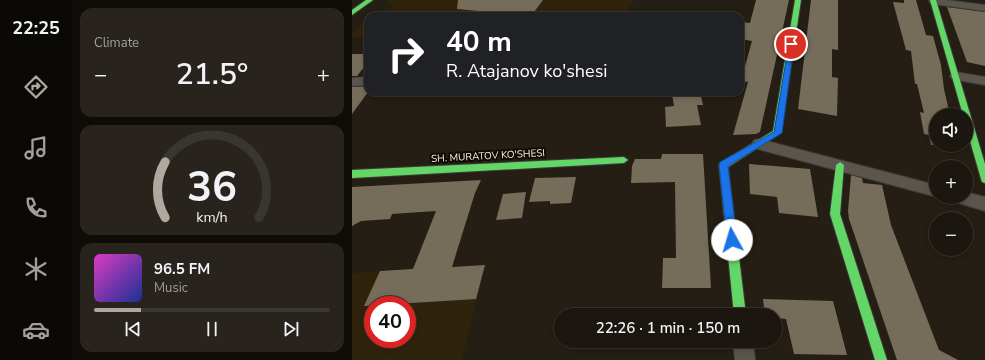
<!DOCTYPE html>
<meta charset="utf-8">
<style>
:root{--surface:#1b160f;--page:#28231d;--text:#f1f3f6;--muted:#a09f9e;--line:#39352f;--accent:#b0a89e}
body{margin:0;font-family:"Nunito Sans",sans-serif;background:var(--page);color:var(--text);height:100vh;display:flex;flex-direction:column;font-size:15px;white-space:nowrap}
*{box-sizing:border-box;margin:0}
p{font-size:13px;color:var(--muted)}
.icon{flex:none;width:22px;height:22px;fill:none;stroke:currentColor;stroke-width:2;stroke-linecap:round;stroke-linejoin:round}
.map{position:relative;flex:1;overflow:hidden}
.drawer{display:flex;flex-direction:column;gap:8px;padding:8px;background:#0f0c08;width:280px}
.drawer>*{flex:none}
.top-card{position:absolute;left:12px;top:12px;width:380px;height:84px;border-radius:12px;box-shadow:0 2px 6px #0003,0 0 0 1px var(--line);background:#202124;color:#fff;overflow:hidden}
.fabs{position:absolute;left:577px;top:108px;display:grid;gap:8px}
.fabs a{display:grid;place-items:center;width:44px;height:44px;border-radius:50%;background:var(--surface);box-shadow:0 2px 6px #0003,0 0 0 1px var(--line);font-size:20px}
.speed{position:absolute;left:12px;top:296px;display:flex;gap:8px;font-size:20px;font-weight:700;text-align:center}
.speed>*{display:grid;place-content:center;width:52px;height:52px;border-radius:50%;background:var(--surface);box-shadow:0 2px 6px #0003,0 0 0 1px var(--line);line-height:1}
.speed .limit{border:6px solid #d22;background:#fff;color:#111}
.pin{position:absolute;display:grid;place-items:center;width:34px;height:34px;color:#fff;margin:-17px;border:2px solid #fff;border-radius:50%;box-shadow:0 1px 4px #0007}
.me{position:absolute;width:44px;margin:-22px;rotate:354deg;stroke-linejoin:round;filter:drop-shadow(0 0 3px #0008)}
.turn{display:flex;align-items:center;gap:14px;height:84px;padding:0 16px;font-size:18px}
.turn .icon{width:52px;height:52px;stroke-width:2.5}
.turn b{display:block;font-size:28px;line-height:34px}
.big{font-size:30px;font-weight:600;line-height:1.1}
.drawer .widget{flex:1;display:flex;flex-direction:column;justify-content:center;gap:6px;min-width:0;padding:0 14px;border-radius:12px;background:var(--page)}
.drawer .dial{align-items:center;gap:0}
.dial svg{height:104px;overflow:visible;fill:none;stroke:var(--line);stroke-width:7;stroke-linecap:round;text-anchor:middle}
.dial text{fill:var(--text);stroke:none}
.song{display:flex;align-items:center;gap:12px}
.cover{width:48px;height:48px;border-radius:6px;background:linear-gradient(135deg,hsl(310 70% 55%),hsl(230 70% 35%))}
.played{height:4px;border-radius:2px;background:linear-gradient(90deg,var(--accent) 20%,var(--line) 20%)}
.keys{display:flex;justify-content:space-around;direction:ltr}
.heat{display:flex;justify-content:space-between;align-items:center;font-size:22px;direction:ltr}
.trip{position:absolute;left:202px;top:308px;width:228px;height:40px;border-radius:20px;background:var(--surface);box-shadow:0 2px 6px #0003,0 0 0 1px var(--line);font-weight:600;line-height:40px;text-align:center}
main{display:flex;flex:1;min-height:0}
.tabs{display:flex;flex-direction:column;width:72px;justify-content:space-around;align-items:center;background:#0b0906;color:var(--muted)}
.tabs .icon{width:28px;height:28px}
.tabs .current{color:var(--accent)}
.tabs b{font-size:18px;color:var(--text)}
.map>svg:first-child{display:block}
.built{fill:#30230c;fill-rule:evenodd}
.building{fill:#766c5a}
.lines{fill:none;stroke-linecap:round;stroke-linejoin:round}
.street-casing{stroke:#403a34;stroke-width:2}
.fast-casing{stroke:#403a34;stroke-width:2}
.street{fill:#5a554d;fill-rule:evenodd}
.fast{fill:#63d668;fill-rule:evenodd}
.route{fill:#1a73e8;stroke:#114b97}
.labels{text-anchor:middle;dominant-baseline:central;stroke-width:4;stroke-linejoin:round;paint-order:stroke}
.street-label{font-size:10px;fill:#fbf3e8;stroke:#0f0a04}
</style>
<main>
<nav class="tabs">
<b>22:25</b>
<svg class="icon current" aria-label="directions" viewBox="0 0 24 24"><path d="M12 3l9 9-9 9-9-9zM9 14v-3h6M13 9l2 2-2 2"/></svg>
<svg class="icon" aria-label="music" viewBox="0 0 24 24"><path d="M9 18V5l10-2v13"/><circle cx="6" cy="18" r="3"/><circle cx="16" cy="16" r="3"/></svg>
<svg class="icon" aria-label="phone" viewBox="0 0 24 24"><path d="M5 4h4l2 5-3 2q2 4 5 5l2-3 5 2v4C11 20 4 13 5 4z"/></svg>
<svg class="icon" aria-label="climate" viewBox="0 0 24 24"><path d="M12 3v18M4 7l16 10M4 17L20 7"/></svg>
<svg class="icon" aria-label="car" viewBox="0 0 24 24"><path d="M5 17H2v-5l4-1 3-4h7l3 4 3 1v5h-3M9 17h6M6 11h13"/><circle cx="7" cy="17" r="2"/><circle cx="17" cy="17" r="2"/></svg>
</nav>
<section class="drawer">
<div class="widget"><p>Climate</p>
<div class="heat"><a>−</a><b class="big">21.5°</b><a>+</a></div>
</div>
<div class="widget dial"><svg viewBox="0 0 100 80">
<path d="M14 69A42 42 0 1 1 86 69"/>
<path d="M14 69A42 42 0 0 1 14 26" stroke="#b0a89e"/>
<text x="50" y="56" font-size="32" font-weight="700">36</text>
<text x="50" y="72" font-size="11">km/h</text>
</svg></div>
<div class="widget">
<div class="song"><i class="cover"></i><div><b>96.5 FM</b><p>Music</p></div></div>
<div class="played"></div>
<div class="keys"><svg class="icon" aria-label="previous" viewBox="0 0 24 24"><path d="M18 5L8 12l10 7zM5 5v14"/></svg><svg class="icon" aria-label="pause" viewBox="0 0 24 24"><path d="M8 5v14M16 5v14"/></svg><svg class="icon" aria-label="next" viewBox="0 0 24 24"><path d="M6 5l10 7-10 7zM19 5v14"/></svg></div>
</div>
</section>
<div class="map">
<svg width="633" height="360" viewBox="0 0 633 360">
<rect width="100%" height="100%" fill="#241e14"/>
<!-- built -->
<g class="built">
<path d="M38 0H281L270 16H20L22 15H31L43 5 33 4Z"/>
<path d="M16 19V37H0V33Z"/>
<path d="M133 265 110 360H0V273ZM21 305H55V339H21Z"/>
</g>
<!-- building -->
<g class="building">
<path d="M106 0H191L179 16 105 9Z"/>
<path d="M404 0H437L408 132 404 134 381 135 396 82 389 81 400 41 388 39V22L398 23Z"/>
<path d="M459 0H486V50L480 49V77L486 78 485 116 446 109Z"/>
<path d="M552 0H564L574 35 581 36 589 65 592 89 598 115H584V144L579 145 577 135 572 134 568 112 572 113 565 84H563L559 51 554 50 541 2 552 3Z"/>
<path d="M595 7 633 12V66L615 62Z"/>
<path d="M0 54H16V62L5 76H0Z"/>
<path d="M16 86V92L0 114V87Z"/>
<path d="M324 92H348L351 105H345L349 125 314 127 313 107 322 106 320 94H325Z"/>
<path d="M310 154H351L359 288H310L311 258H324L323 182 279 183 280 166 283 159H309Z"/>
<path d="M397 164 458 169 466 217 427 213 425 197 398 194Z"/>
<path d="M499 175 510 178 511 183 530 185 539 225 587 350 606 360H545L497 219 496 211Z"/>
<path d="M224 177 219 203 198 204V201L177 202 183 178Z"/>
<path d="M129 180 123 193 100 267 133 265 124 299 12 306 28 271 61 269 84 211 40 214 38 219 9 221 0 226V187Z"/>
<path d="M174 192 170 218 144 220 151 194Z"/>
<path d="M411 299 481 301 495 355 442 354 434 319 423 318V315H413Z"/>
</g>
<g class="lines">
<!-- street casing -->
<g class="street-casing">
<g id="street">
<path d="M577 0H594L633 5V11L581 4 578 3Z"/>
<path d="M604 72 633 77V85L600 79 598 76 600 73Z"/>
<path d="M16 77V85L0 86V78Z"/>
<path d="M407 139 584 185 585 197 402 148 400 144 402 140Z"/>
<path d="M614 192 633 197V211L603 202 600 197H614Z"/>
<path d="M381 341H401L403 360H383Z"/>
</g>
</g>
<!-- fast casing -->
<g class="fast-casing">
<g id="fast">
<path d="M14 0H21L0 15V10Z"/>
<path d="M443 0H449L429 133 376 167 394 315H382L367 165 368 163 421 131Z"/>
<path d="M578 0H584L633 164V183L630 182 629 179 614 127V115H611Z"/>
<path d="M272 157 276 160 272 163 0 178V170Z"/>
<path d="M488 162 492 165 488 214 535 360H523L478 214 484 165Z"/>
</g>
</g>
<!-- street -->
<use href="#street" class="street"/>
<!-- fast -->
<use href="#fast" class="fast"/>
</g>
<!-- route -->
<path class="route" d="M437 43 442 44 430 133 376 166 385 240 383 243 380 245 376 243 375 240 367 165 368 162 422 132Z"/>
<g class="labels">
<!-- street labels -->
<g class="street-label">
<text transform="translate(136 156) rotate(-3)">SH. MURATOV KO'SHESI</text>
</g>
</g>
</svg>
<div class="fabs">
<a><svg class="icon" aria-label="sound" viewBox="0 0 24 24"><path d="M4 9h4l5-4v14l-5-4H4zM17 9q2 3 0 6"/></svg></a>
<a>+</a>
<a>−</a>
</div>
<div class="speed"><div class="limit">40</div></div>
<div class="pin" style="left:439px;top:44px;background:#d93025"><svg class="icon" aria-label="arrive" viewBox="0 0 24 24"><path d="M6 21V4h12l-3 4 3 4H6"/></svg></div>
<svg class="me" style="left:380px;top:240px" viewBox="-20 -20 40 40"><circle r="19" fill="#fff"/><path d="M0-13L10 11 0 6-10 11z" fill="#1a73e8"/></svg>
<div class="trip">22:26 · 1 min · 150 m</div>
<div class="top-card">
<div class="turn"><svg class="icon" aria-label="right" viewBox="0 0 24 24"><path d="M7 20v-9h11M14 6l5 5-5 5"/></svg><div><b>40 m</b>R. Atajanov ko'shesi</div></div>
</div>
</div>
</main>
